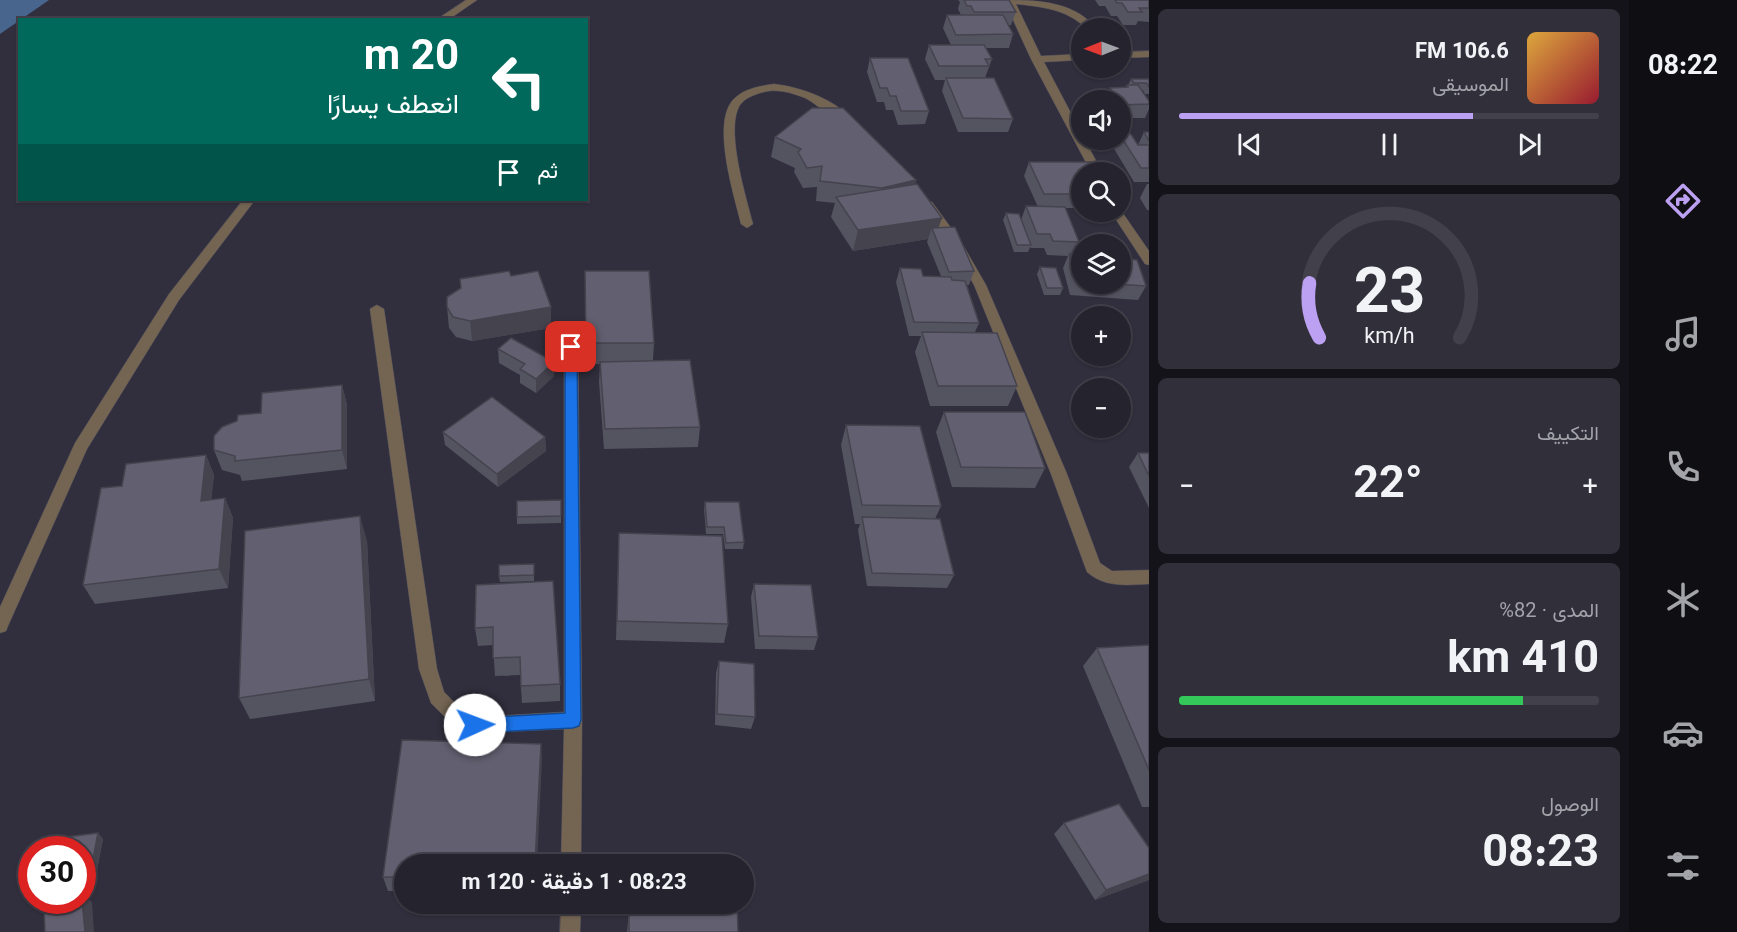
<!DOCTYPE html>
<html lang="ar">
<meta charset="utf-8">
<style>
:root{--surface:#25232e;--page:#312f3a;--text:#f1f3f6;--muted:#a3a4aa;--line:#42404a;--accent:#bca0f2}
body{margin:0;font-family:Georgia,Vazirmatn,serif;background:var(--page);color:var(--text);direction:rtl;height:100vh;display:flex;flex-direction:column;font-size:22px;white-space:nowrap}
*{box-sizing:border-box;margin:0}
p{font-size:20px;color:var(--muted)}
.icon{flex:none;width:33px;height:33px;fill:none;stroke:currentColor;stroke-width:2;stroke-linecap:round;stroke-linejoin:round}
.map{position:relative;flex:1;overflow:hidden;direction:ltr}
.side{display:flex;flex-direction:column;gap:9px;padding:9px;background:#141319;width:480px}
.side>*{flex:none}
.guide{position:absolute;left:18px;top:18px;width:570px;height:183px;border-radius:0px;box-shadow:0 2px 4px #0004,0 0 0 2px var(--line);direction:rtl;background:#00695c;color:#fff;overflow:hidden}
.needle{width:39px;rotate:269deg}
.fabs{position:absolute;left:1071px;top:18px;display:grid;gap:12px}
.fabs a{display:grid;place-items:center;width:60px;height:60px;border-radius:50%;background:var(--surface);box-shadow:0 2px 4px #0004,0 0 0 2px var(--line);font-size:30px}
.speed{position:absolute;left:18px;top:836px;display:flex;gap:12px;font-size:30px;font-weight:700;text-align:center}
.speed>*{display:grid;place-content:center;width:78px;height:78px;border-radius:50%;background:var(--surface);box-shadow:0 2px 4px #0004,0 0 0 2px var(--line);line-height:1}
.speed .limit{border:9px solid #d22;background:#fff;color:#111}
.pin{position:absolute;display:grid;place-items:center;width:51px;height:51px;color:#fff;margin:-26px;border-radius:12px;box-shadow:0 3px 9px #0006}
.me{position:absolute;width:66px;margin:-33px;rotate:88deg;stroke-linejoin:round;filter:drop-shadow(0 0 4px #0008)}
.turn{display:flex;align-items:center;gap:21px;height:126px;padding:0 30px;font-size:27px}
.turn .icon{width:78px;height:78px;stroke-width:2.5}
.turn b{display:block;font-size:42px;line-height:51px}
.then{display:flex;align-items:center;height:57px;padding:0 30px;background:#0003;gap:12px;font-size:22px}
.big{font-size:45px;font-weight:700;line-height:1.1}
.side .tile{flex:1;display:flex;flex-direction:column;justify-content:center;gap:9px;min-width:0;padding:0 21px;border-radius:9px;background:var(--page)}
.side .dial{align-items:center;gap:0}
.dial svg{height:156px;overflow:visible;fill:none;stroke:var(--line);stroke-width:7;stroke-linecap:round;text-anchor:middle}
.dial text{fill:var(--text);stroke:none}
.song{display:flex;align-items:center;gap:18px}
.cover{width:72px;height:72px;border-radius:9px;background:linear-gradient(135deg,hsl(40 70% 55%),hsl(350 70% 35%))}
.played{height:6px;border-radius:3px;background:linear-gradient(90deg,var(--accent) 70%,var(--line) 70%)}
.keys{display:flex;justify-content:space-around;direction:ltr}
.heat{display:flex;justify-content:space-between;align-items:center;font-size:33px;direction:ltr}
.charge{height:9px;border-radius:4px;background:linear-gradient(90deg,#34c759 82%,var(--line) 0)}
.trip{position:absolute;left:394px;top:854px;width:360px;height:60px;border-radius:30px;background:var(--surface);box-shadow:0 2px 4px #0004,0 0 0 2px var(--line);font-weight:700;line-height:60px;text-align:center;direction:rtl}
main{display:flex;flex:1;min-height:0}
.menu{display:flex;flex-direction:column;width:108px;justify-content:space-around;align-items:center;background:#0f0e12;color:var(--muted)}
.menu .icon{width:42px;height:42px}
.menu .on{color:var(--accent)}
.menu b{font-size:27px;color:var(--text)}
.map>svg:first-child{display:block}
.water{fill:#48658d}
.lines{fill:none;stroke-linecap:round;stroke-linejoin:round}
.minor-casing{stroke:#4e4c5a;stroke-width:1}
.minor{fill:#746553;fill-rule:evenodd}
.wall{fill:#545360}
.shaded-wall{fill:#45434e}
.building{fill:#626070;stroke:#45434e;stroke-width:1.5}
.route{fill:#1a73e8;stroke:#114b97;stroke-width:1.5}
</style>
<main>
<nav class="menu">
<b>08:22</b>
<svg class="icon on" aria-label="directions" viewBox="0 0 24 24"><path d="M12 3l9 9-9 9-9-9zM9 14v-3h6M13 9l2 2-2 2"/></svg>
<svg class="icon" aria-label="music" viewBox="0 0 24 24"><path d="M9 18V5l10-2v13"/><circle cx="6" cy="18" r="3"/><circle cx="16" cy="16" r="3"/></svg>
<svg class="icon" aria-label="phone" viewBox="0 0 24 24"><path d="M5 4h4l2 5-3 2q2 4 5 5l2-3 5 2v4C11 20 4 13 5 4z"/></svg>
<svg class="icon" aria-label="climate" viewBox="0 0 24 24"><path d="M12 3v18M4 7l16 10M4 17L20 7"/></svg>
<svg class="icon" aria-label="car" viewBox="0 0 24 24"><path d="M5 17H2v-5l4-1 3-4h7l3 4 3 1v5h-3M9 17h6M6 11h13"/><circle cx="7" cy="17" r="2"/><circle cx="17" cy="17" r="2"/></svg>
<svg class="icon" aria-label="filters" viewBox="0 0 24 24"><path d="M4 7h16M4 17h16"/><circle cx="9" cy="7" r="2"/><circle cx="15" cy="17" r="2"/></svg>
</nav>
<section class="side">
<div class="tile">
<div class="song"><i class="cover"></i><div><b>106.6 FM</b><p>الموسيقى</p></div></div>
<div class="played"></div>
<div class="keys"><svg class="icon" aria-label="previous" viewBox="0 0 24 24"><path d="M18 5L8 12l10 7zM5 5v14"/></svg><svg class="icon" aria-label="pause" viewBox="0 0 24 24"><path d="M8 5v14M16 5v14"/></svg><svg class="icon" aria-label="next" viewBox="0 0 24 24"><path d="M6 5l10 7-10 7zM19 5v14"/></svg></div>
</div>
<div class="tile dial"><svg viewBox="0 0 100 80">
<path d="M14 69A42 42 0 1 1 86 69"/>
<path d="M14 69A42 42 0 0 1 9 41" stroke="#bca0f2"/>
<text x="50" y="56" font-size="32" font-weight="700">23</text>
<text x="50" y="72" font-size="11">km/h</text>
</svg></div>
<div class="tile"><p>التكييف</p>
<div class="heat"><a>−</a><b class="big">22°</b><a>+</a></div>
</div>
<div class="tile"><p>المدى · 82%</p><b class="big">410 km</b><div class="charge"></div></div>
<div class="tile"><p>الوصول</p><b class="big">08:23</b></div>
</section>
<div class="map">
<svg width="1149" height="932" viewBox="0 0 1149 932">
<rect width="100%" height="100%" fill="#312f3d"/>
<!-- water -->
<path class="water" d="M0 0H49L0 34Z"/>
<g class="lines">
<!-- minor casing -->
<g class="minor-casing">
<g id="minor">
<path d="M466 0H477L448 20H436Z"/>
<path d="M1004 0C1037 0 1073 1 1096 28H1086C1066 9 1042 7 1016 4L1041 56 1082 54V60L1044 62 1082 134V140H1085L1102 172H1091L1031 59Z"/>
<path d="M1149 51V57L1120 58V52Z"/>
<path d="M774 84C801 87 833 99 851 118L850 120C836 123 817 104 805 98 790 92 775 88 760 93 751 96 741 100 738 109 727 135 746 197 753 224L747 228 741 224C734 195 712 126 732 101 742 89 759 86 774 84Z"/>
<path d="M243 200H255L179 300 87 449 8 626 6 631 0 633V607L75 443 169 294Z"/>
<path d="M928 201 932 202 960 240 986 285 1067 474 1100 563 1112 571 1149 570V584C1127 585 1105 588 1087 572L1051 474 974 285 949 241 922 205Z"/>
<path d="M1120 209 1149 251V265L1145 264 1111 212H1120Z"/>
<path d="M377 305 384 309 437 669 444 692 462 710 476 717 564 712V347L571 342 578 347 582 720 581 864H561L564 729 475 733 469 731 450 722 431 703 419 669 370 309Z"/>
<path d="M561 903H581L580 932H560Z"/>
</g>
</g>
<!-- minor -->
<use href="#minor" class="minor"/>
</g>
<!-- wall -->
<g class="wall">
<path d="M958 0H1009L1016 12 1011 25H1008L1013 34 1009 48H986L992 59 985 78 1013 119 1008 132H958L942 91 945 80H935L925 59 929 45H951L943 28 947 15H961L958 9 960 2Z"/>
<path d="M1095 0H1149V22L1138 21 1136 25H1123L1117 16H1111L1105 6H1099Z"/>
<path d="M870 58 929 111 925 124 898 125 893 110H886L884 102H877L867 72Z"/>
<path d="M1131 79H1149V94H1145L1143 90H1142L1149 101V109L1145 118H1120V100H1104L1110 88 1126 87 1127 85H1128Z"/>
<path d="M1144 132H1149V182H1134L1113 147 1116 140H1120V133L1138 145Z"/>
<path d="M775 137 916 180 915 185 939 228 974 271 969 285H967L979 323 975 332 1017 386 1008 406H930L915 352 921 336H909L896 282 900 268 923 276H941L927 242 928 239 853 251 831 217 835 203 816 201 817 187 803 188 794 172 795 168 771 157Z"/>
<path d="M1029 162 1082 172V208H1065L1079 242 1073 255H1082V284H1120L1146 286 1138 300 1070 295 1063 268 1068 256 1047 255 1044 248H1031L1030 247 1028 252H1014L1003 220 1006 213 1021 220 1026 206 1038 207 1024 176Z"/>
<path d="M1147 184H1149V210H1147L1140 198Z"/>
<path d="M1040 267 1063 288 1060 295H1044L1037 274Z"/>
<path d="M511 276 551 328 472 341 456 337 449 328 447 307 461 288 460 279Z"/>
<path d="M585 292 654 343 653 360 700 427 698 447 604 449 599 382 600 364H586Z"/>
<path d="M498 349 554 362V376L536 393 520 383V375L499 363Z"/>
<path d="M342 385 347 405V469L242 481 240 475 222 470 214 450 261 413Z"/>
<path d="M944 412 1045 468 1035 488 952 487 936 432Z"/>
<path d="M846 425 941 506 935 519 954 575 947 588 867 586 858 530 860 524H855L841 445Z"/>
<path d="M443 432 545 437 546 451 498 487 445 445Z"/>
<path d="M1138 453H1149V508L1129 467Z"/>
<path d="M206 455 214 475 211 500 225 498 233 518 228 588 95 604 83 585 122 486Z"/>
<path d="M561 500V523L517 524V517Z"/>
<path d="M705 502 744 542 743 549H725L723 534H706L704 509Z"/>
<path d="M619 533 728 624 724 643 616 640Z"/>
<path d="M367 541 375 701 250 719 239 698Z"/>
<path d="M534 564V581L500 582 499 576Z"/>
<path d="M754 584 818 637 814 650 755 649 751 597Z"/>
<path d="M476 585 560 684V701L522 703 520 675 495 676 493 645 478 646 475 628Z"/>
<path d="M1149 645V807H1142L1083 666 1097 648Z"/>
<path d="M719 661 755 717 751 729 715 725 716 673Z"/>
<path d="M542 760 405 864V891H388L383 877Z"/>
<path d="M1064 823 1149 848V880L1095 900 1054 834Z"/>
<path d="M98 833 103 839 93 890 82 891V849Z"/>
<path d="M658 903H737L738 932H627L629 909 658 911Z"/>
</g>
<!-- shaded-wall -->
<g class="shaded-wall">
<path d="M916 180 910 200 877 208 882 188Z"/>
<path d="M942 218 935 237 932 228 928 239 853 251 858 230Z"/>
<path d="M551 307V328L472 341 470 321Z"/>
<path d="M554 362V376L536 393V379Z"/>
<path d="M342 385 347 405V469L342 450Z"/>
<path d="M545 437 546 451 498 487 497 474Z"/>
<path d="M206 455 214 475 209 520 201 501Z"/>
<path d="M225 498 233 518 228 588 219 569Z"/>
<path d="M360 516 367 541 375 701 369 679Z"/>
<path d="M541 744 542 760 537 864H535Z"/>
<path d="M98 833 103 839 93 890 88 885Z"/>
<path d="M1149 874V880L1095 900 1106 890Z"/>
<path d="M82 894 92 902 94 932H85Z"/>
</g>
<!-- building -->
<g class="building">
<path d="M964 0H1009L1016 12H974L971 6H967Z"/>
<path d="M1115 0H1149V8H1139L1142 12H1128L1122 3H1117Z"/>
<path d="M947 15H1003L1013 34 956 35Z"/>
<path d="M929 45H984L992 59H985L989 66H939Z"/>
<path d="M870 58H908L929 111H901L896 96H890L887 88H880Z"/>
<path d="M946 78H994L1013 119 963 118Z"/>
<path d="M1131 79H1149V87L1146 83H1134Z"/>
<path d="M1127 85H1138L1149 101V104L1120 105V100H1118L1110 88 1128 87Z"/>
<path d="M812 108H843L916 180 882 188 820 181 822 166 807 168 798 152 801 149 775 137Z"/>
<path d="M1144 132H1149V141Z"/>
<path d="M1120 133H1130L1138 145H1149V168H1141L1120 135Z"/>
<path d="M1029 162H1093L1099 172H1082V194H1044Z"/>
<path d="M917 184 942 218 858 230 836 197Z"/>
<path d="M1026 206 1065 207 1079 242 1053 241 1050 234H1037Z"/>
<path d="M1006 213 1019 214 1031 245H1017Z"/>
<path d="M955 227 974 271 949 272 932 228Z"/>
<path d="M1069 254 1082 255V281L1076 280Z"/>
<path d="M1120 258 1137 260 1146 286 1114 284H1120Z"/>
<path d="M1040 267 1056 268 1063 288H1047Z"/>
<path d="M900 268 921 269 923 276 951 277 952 280 965 281 979 323 914 322Z"/>
<path d="M509 271 511 276 538 271 551 307 470 321 453 317 447 307V297L461 288 460 279Z"/>
<path d="M585 271H649L654 343H586Z"/>
<path d="M922 332 997 333 1017 386H938Z"/>
<path d="M511 338 554 362 536 379 520 369 525 364 498 349Z"/>
<path d="M690 360 700 427 605 429 600 362Z"/>
<path d="M342 385V450L235 461V456L214 450V436L222 427 237 421 238 415 261 413 262 393Z"/>
<path d="M492 397 545 437 497 474 443 432Z"/>
<path d="M944 412H1025L1045 468 961 467Z"/>
<path d="M846 425 920 426 941 506 862 505Z"/>
<path d="M1138 453H1149V476Z"/>
<path d="M206 455 201 501 225 498 219 569 83 585 101 488 122 486 126 464Z"/>
<path d="M561 500V516L517 517V501Z"/>
<path d="M705 502H739L744 542 726 543 724 527H707Z"/>
<path d="M360 516 369 679 239 698 245 531Z"/>
<path d="M862 517 940 519 954 575 872 573Z"/>
<path d="M619 533 722 536 728 624 617 621Z"/>
<path d="M534 564V575L499 576V565Z"/>
<path d="M553 581 560 684 521 686 520 657 493 658V627L475 628 476 585Z"/>
<path d="M754 584 811 585 818 637 759 636Z"/>
<path d="M1149 645V770L1097 648Z"/>
<path d="M719 661 754 664 755 717 717 714Z"/>
<path d="M402 740 541 744 535 864H405V877H383Z"/>
<path d="M1119 804 1149 848V874L1106 890 1064 823Z"/>
<path d="M98 833 88 885 82 886V849H64L67 837Z"/>
<path d="M63 900H82L85 932H45L44 907Z"/>
<path d="M661 903H737L738 932H629V909L661 911Z"/>
</g>
<!-- route -->
<path class="route" d="M571 343 577 347 581 720 579 726 573 728 475 733 469 731 466 725 469 720 475 718 565 713V347Z"/>
</svg>
<div class="fabs">
<a><svg class="needle" viewBox="-14 -14 28 28"><path d="M0-13l5 13h-10z" fill="#e53935"/><path d="M0 13l5-13h-10z" fill="#a3a4aa"/></svg></a>
<a><svg class="icon" aria-label="sound" viewBox="0 0 24 24"><path d="M4 9h4l5-4v14l-5-4H4zM17 9q2 3 0 6"/></svg></a>
<a><svg class="icon" aria-label="search" viewBox="0 0 24 24"><circle cx="10" cy="10" r="6"/><path d="M15 15l6 6"/></svg></a>
<a><svg class="icon" aria-label="layers" viewBox="0 0 24 24"><path d="M12 4l9 5-9 5-9-5zM3 14l9 5 9-5"/></svg></a>
<a>+</a>
<a>−</a>
</div>
<div class="speed"><div class="limit">30</div></div>
<div class="pin" style="left:571px;top:347px;background:#d93025"><svg class="icon" aria-label="arrive" viewBox="0 0 24 24"><path d="M6 21V4h12l-3 4 3 4H6"/></svg></div>
<svg class="me" style="left:475px;top:725px" viewBox="-20 -20 40 40"><circle r="19" fill="#fff"/><path d="M0-13L10 11 0 6-10 11z" fill="#1a73e8"/></svg>
<div class="trip">08:23 · 1 دقيقة · 120 m</div>
<div class="guide">
<div class="turn"><svg class="icon" aria-label="left" viewBox="0 0 24 24"><path d="M17 20v-9H6M10 6l-5 5 5 5"/></svg><div><b>20 m</b>انعطف يسارًا</div></div>
<div class="then">ثم<svg class="icon" aria-label="arrive" viewBox="0 0 24 24"><path d="M6 21V4h12l-3 4 3 4H6"/></svg></div>
</div>
</div>
</main>
